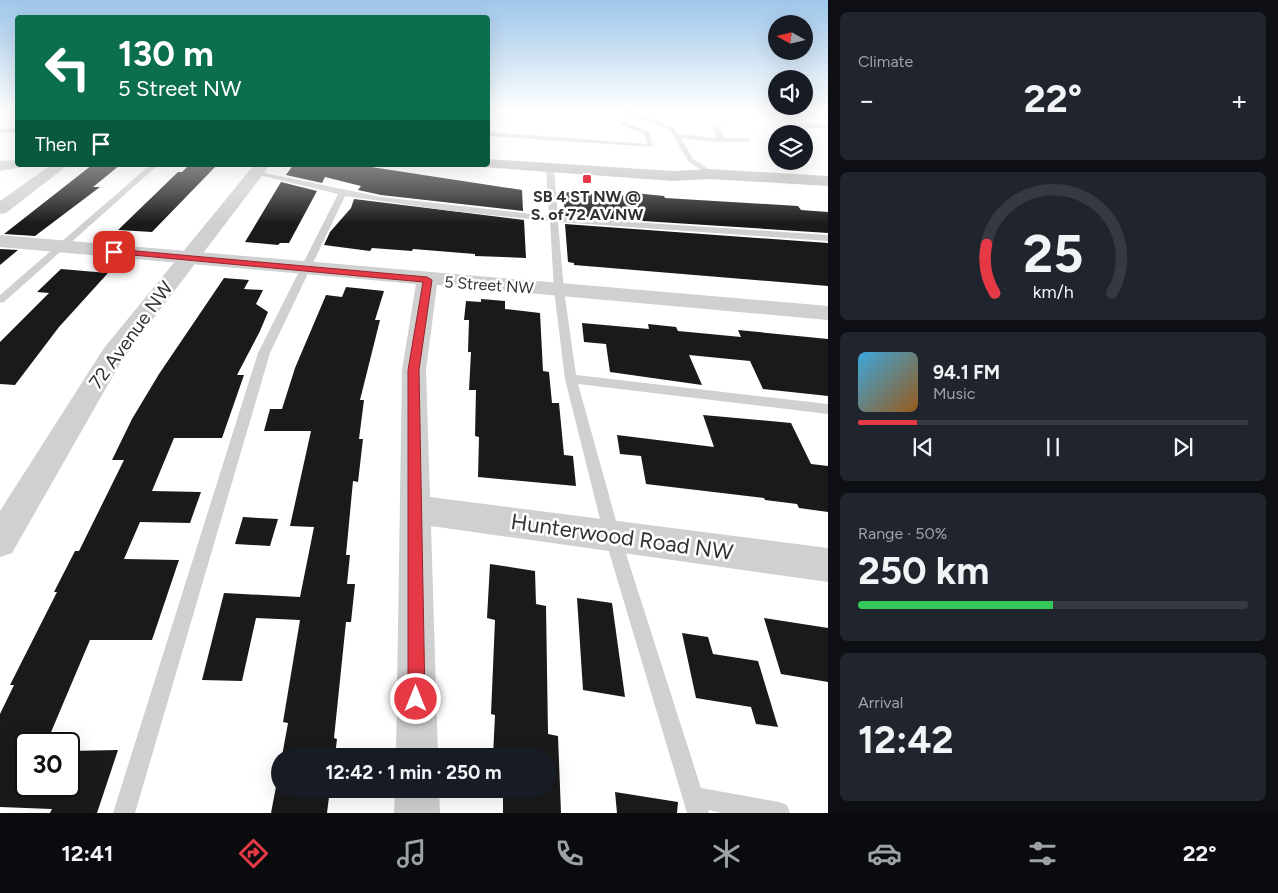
<!DOCTYPE html>
<meta charset="utf-8">
<style>
:root{--surface:#171b24;--page:#20242c;--text:#f1f3f6;--muted:#9ea1a6;--line:#363941;--accent:#e63946}
body{margin:0;font-family:Figtree,sans-serif;background:var(--page);color:var(--text);height:100vh;display:flex;flex-direction:column;font-size:19px;white-space:nowrap}
*{box-sizing:border-box;margin:0}
p{font-size:16px;color:var(--muted)}
.icon{flex:none;width:28px;height:28px;fill:none;stroke:currentColor;stroke-width:2;stroke-linecap:round;stroke-linejoin:round}
.map{position:relative;flex:1;overflow:hidden}
.panel{display:flex;flex-direction:column;gap:12px;padding:12px;background:#0d0f14;width:450px}
.panel>*{flex:none}
.banner{position:absolute;left:15px;top:15px;width:475px;height:152px;border-radius:5px;box-shadow:0 5px 20px #0002;background:#0b6e4f;color:#fff;overflow:hidden}
.needle{width:32px;rotate:278deg}
.controls{position:absolute;left:768px;top:15px;display:grid;gap:10px}
.controls a{display:grid;place-items:center;width:45px;height:45px;border-radius:50%;background:var(--surface);box-shadow:0 5px 20px #0002;font-size:25px}
.speed{position:absolute;left:15px;top:732px;display:flex;gap:10px;font-size:25px;font-weight:700;text-align:center}
.speed>*{display:grid;place-content:center;width:65px;height:65px;border-radius:50%;background:var(--surface);box-shadow:0 5px 20px #0002;line-height:1}
.speed .limit{border:2px solid #111;border-radius:8px;background:#fff;color:#111}
.pin{position:absolute;display:grid;place-items:center;width:42px;height:42px;color:#fff;margin:-21px;border-radius:10px;box-shadow:0 2px 8px #0006}
.me{position:absolute;width:55px;margin:-28px;rotate:0deg;stroke-linejoin:round;filter:drop-shadow(0 0 4px #0008)}
.turn{display:flex;align-items:center;gap:18px;height:105px;padding:0 20px;font-size:22px}
.turn .icon{width:65px;height:65px;stroke-width:2.5}
.turn b{display:block;font-size:35px;line-height:42px}
.then{display:flex;align-items:center;height:48px;padding:0 20px;background:#0003;gap:10px;font-size:19px}
.big{font-size:38px;font-weight:700;line-height:1.1}
.panel .widget{flex:1;display:flex;flex-direction:column;justify-content:center;gap:8px;min-width:0;padding:0 18px;border-radius:8px;background:var(--page)}
.panel .dial{align-items:center;gap:0}
.dial svg{height:130px;overflow:visible;fill:none;stroke:var(--line);stroke-width:7;stroke-linecap:round;text-anchor:middle}
.dial text{fill:var(--text);stroke:none}
.song{display:flex;align-items:center;gap:15px}
.cover{width:60px;height:60px;border-radius:8px;background:linear-gradient(135deg,hsl(200 70% 55%),hsl(30 70% 35%))}
.played{height:5px;border-radius:2px;background:linear-gradient(90deg,var(--accent) 15%,var(--line) 15%)}
.keys{display:flex;justify-content:space-around;direction:ltr}
.heat{display:flex;justify-content:space-between;align-items:center;font-size:28px;direction:ltr}
.charge{height:8px;border-radius:4px;background:linear-gradient(90deg,#34c759 50%,var(--line) 0)}
.trip{position:absolute;left:271px;top:748px;width:285px;height:50px;border-radius:25px;background:var(--surface);box-shadow:0 5px 20px #0002;font-weight:700;line-height:50px;text-align:center}
.dock{display:flex;height:80px;justify-content:space-around;align-items:center;background:#090b0e;color:var(--muted)}
.dock .icon{width:35px;height:35px}
.dock .selected{color:var(--accent)}
.dock b{font-size:22px;color:var(--text)}
main{display:flex;flex:1;min-height:0}
.map>svg:first-child{display:block}
.building{fill:#1a1a1a}
.lines{fill:none;stroke-linecap:round;stroke-linejoin:round}
.service{fill:#d0d0d0;fill-rule:evenodd}
.minor{fill:#d0d0d0;fill-rule:evenodd}
.tertiary{fill:#d0d0d0;fill-rule:evenodd}
.secondary{fill:#bdbdbd;fill-rule:evenodd}
.route{fill:#e63946;stroke:#96252e}
.poi-dot{fill:#e63946;stroke:#fff;stroke-width:2}
.labels{text-anchor:middle;dominant-baseline:central;stroke-width:5;stroke-linejoin:round;paint-order:stroke}
.far-poi-label{font-size:16px;font-weight:bold;fill:#333;stroke:#fff}
.far-street-label{font-size:16px;fill:#333;stroke:#fff}
.street-label{font-size:19px;fill:#333;stroke:#fff}
.near-street-label{font-size:22px;fill:#333;stroke:#fff}
</style>
<main>
<div class="map">
<svg width="828" height="813" viewBox="0 0 828 813">
<rect width="100%" height="100%" fill="#fff"/>
<!-- building -->
<g class="building">
<path d="M92 165H120L93 187H100L35 236 4 234Z"/>
<path d="M189 165H217L152 232 118 230 178 172H182Z"/>
<path d="M293 165H358L522 190 523 211 381 195 358 190 361 186 325 177 322 183 286 175Z"/>
<path d="M281 182 317 191 289 243H280L278 245 245 242Z"/>
<path d="M563 192 635 196 634 193 664 196 665 198 798 206 801 210 828 212V233L565 216Z"/>
<path d="M354 199 524 220 526 258 475 256V254L413 249 412 251 372 248 370 251 324 245 330 232 351 208Z"/>
<path d="M565 224 828 243V286L574 265V263L568 262Z"/>
<path d="M0 249 18 250 0 265Z"/>
<path d="M61 269 108 273 59 327 15 385 0 384V342L49 293 37 292Z"/>
<path d="M224 278 249 280 244 289 263 290 256 304 268 312 260 331 237 375H244L222 438H174L152 491 201 492 190 523 140 522 124 559 179 560 152 640H90L46 744H26V786H69V751L118 750 97 813H50L52 809 0 807V714L14 685H10L57 592H54L75 551H79L124 460H112L132 419 159 374Z"/>
<path d="M346 287 384 291 375 320H380L360 400H364L359 439H363L358 482 353 481 346 555H350L347 584H355L351 622H346L334 738 337 739 335 756H282L288 723 283 722 300 620 256 618 242 681 202 680 224 593 300 597 314 527 290 526 311 431H264L270 409H282L295 368 326 295 342 297Z"/>
<path d="M481 299 505 301V309L540 313 543 371 549 372 552 403H559L564 455 573 456 576 486 478 477 479 437 475 436 476 390H469L471 352H468L469 320H464L466 301 481 302Z"/>
<path d="M582 323 649 329 648 324 676 327 678 331 741 337 738 330 828 339V396L763 389 750 361 689 355 702 385 610 372 606 344 584 342Z"/>
<path d="M703 415 791 423 811 464 828 466V512L799 508 797 504 765 500 764 498 646 484 641 456 620 454 617 435 714 447Z"/>
<path d="M243 517 278 519 270 546 235 544Z"/>
<path d="M490 564 535 571 536 604 546 606 548 734 558 736 561 813H503V789H548V756H493L495 715 491 714 495 620 487 618Z"/>
<path d="M577 598 612 603 625 697 583 690Z"/>
<path d="M764 618 828 628V682L781 674Z"/>
<path d="M682 633 708 637 713 654 758 661 778 727 756 724 751 707 696 698Z"/>
<path d="M280 766V789H330L327 813H271Z"/>
<path d="M615 792 678 802 677 813H617Z"/>
</g>
<g class="lines">
<!-- service -->
<g class="service">
<path d="M620 110H628L674 128 678 134 718 138 713 129 719 126 722 128 720 130 725 138H748L751 140 748 142H715L681 138 693 159 713 172 714 174 710 176 688 161 670 130Z"/>
<path d="M622 121 649 132 653 147 488 136V132L647 144 644 134 620 124Z"/>
<path d="M793 124 828 125V129L795 127Z"/>
<path d="M18 128V132L0 133V129Z"/>
<path d="M150 165H158L4 302 0 303V295Z"/>
<path d="M550 167 554 169 558 217 828 235V241L558 222 564 290 576 375 828 404V414L578 384 620 535 701 788 779 802 787 805 790 813H722L708 810 709 813H687L604 535 565 379 554 290 550 221 452 211 345 196 270 353 135 813H113L258 353 338 194 251 173 255 171 381 197 549 216 546 169Z"/>
</g>
<!-- minor -->
<g class="minor">
<path d="M18 160V165H25L23 167 0 171V161Z"/>
<path d="M51 165H68L6 213 0 214V201Z"/>
<path d="M0 235 828 306V320L437 285 426 370 430 497 828 548V582L431 526 438 756H396L402 370 416 284 0 247Z"/>
<path d="M395 789H439L440 813H394Z"/>
</g>
<!-- tertiary -->
<path class="tertiary" d="M254 165H270L122 360 12 553 0 557V511L104 348Z"/>
<!-- secondary -->
<path class="secondary" d="M488 159 673 171 710 169 828 176V186L710 179 673 181 482 167 481 165H488Z"/>
</g>
<!-- sky -->
<linearGradient id="sky" x2="0" y2="1"><stop stop-color="#9ec6ea"/><stop offset="0.49" stop-color="#fff"/><stop offset="1" stop-color="#fff" stop-opacity="0"/></linearGradient>
<rect width="828" height="224" fill="url(#sky)"/>
<!-- route -->
<path class="route" d="M114 249 427 277 432 280 419 370 425 699 422 705 416 708 410 705 408 699V370L423 282 111 253V250Z"/>
<!-- markers -->
<rect class="poi-dot" x="582" y="174" width="10" height="10" rx="2.5"/>
<g class="labels">
<!-- far-poi labels -->
<g class="far-poi-label">
<text x="587" y="196">SB 4 ST NW @<tspan x="587" dy="18">S. of 72 AV NW</tspan></text>
</g>
<!-- far-street labels -->
<g class="far-street-label">
<text transform="translate(489 285) rotate(4)">5 Street NW</text>
</g>
<!-- street labels -->
<g class="street-label">
<text transform="translate(131 335) rotate(-54)">72 Avenue NW</text>
</g>
<!-- near-street labels -->
<g class="near-street-label">
<text transform="translate(622 537) rotate(8)">Hunterwood Road NW</text>
</g>
</g>
</svg>
<div class="controls">
<a><svg class="needle" viewBox="-14 -14 28 28"><path d="M0-13l5 13h-10z" fill="#e53935"/><path d="M0 13l5-13h-10z" fill="#9ea1a6"/></svg></a>
<a><svg class="icon" aria-label="sound" viewBox="0 0 24 24"><path d="M4 9h4l5-4v14l-5-4H4zM17 9q2 3 0 6"/></svg></a>
<a><svg class="icon" aria-label="layers" viewBox="0 0 24 24"><path d="M12 4l9 5-9 5-9-5zM3 14l9 5 9-5"/></svg></a>
</div>
<div class="speed"><div class="limit">30</div></div>
<div class="pin" style="left:114px;top:252px;background:#d93025"><svg class="icon" aria-label="arrive" viewBox="0 0 24 24"><path d="M6 21V4h12l-3 4 3 4H6"/></svg></div>
<svg class="me" style="left:416px;top:699px" viewBox="-20 -20 40 40"><circle r="17" fill="#e63946" stroke="#fff" stroke-width="3"/><path d="M0-11L8 9 0 5-8 9z" fill="#fff"/></svg>
<div class="trip">12:42 · 1 min · 250 m</div>
<div class="banner">
<div class="turn"><svg class="icon" aria-label="left" viewBox="0 0 24 24"><path d="M17 20v-9H6M10 6l-5 5 5 5"/></svg><div><b>130 m</b>5 Street NW</div></div>
<div class="then">Then<svg class="icon" aria-label="arrive" viewBox="0 0 24 24"><path d="M6 21V4h12l-3 4 3 4H6"/></svg></div>
</div>
</div>
<section class="panel">
<div class="widget"><p>Climate</p>
<div class="heat"><a>−</a><b class="big">22°</b><a>+</a></div>
</div>
<div class="widget dial"><svg viewBox="0 0 100 80">
<path d="M14 69A42 42 0 1 1 86 69"/>
<path d="M14 69A42 42 0 0 1 9 39" stroke="#e63946"/>
<text x="50" y="56" font-size="32" font-weight="700">25</text>
<text x="50" y="72" font-size="11">km/h</text>
</svg></div>
<div class="widget">
<div class="song"><i class="cover"></i><div><b>94.1 FM</b><p>Music</p></div></div>
<div class="played"></div>
<div class="keys"><svg class="icon" aria-label="previous" viewBox="0 0 24 24"><path d="M18 5L8 12l10 7zM5 5v14"/></svg><svg class="icon" aria-label="pause" viewBox="0 0 24 24"><path d="M8 5v14M16 5v14"/></svg><svg class="icon" aria-label="next" viewBox="0 0 24 24"><path d="M6 5l10 7-10 7zM19 5v14"/></svg></div>
</div>
<div class="widget"><p>Range · 50%</p><b class="big">250 km</b><div class="charge"></div></div>
<div class="widget"><p>Arrival</p><b class="big">12:42</b></div>
</section>
</main>
<nav class="dock">
<b>12:41</b>
<svg class="icon selected" aria-label="directions" viewBox="0 0 24 24"><path d="M12 3l9 9-9 9-9-9zM9 14v-3h6M13 9l2 2-2 2"/></svg>
<svg class="icon" aria-label="music" viewBox="0 0 24 24"><path d="M9 18V5l10-2v13"/><circle cx="6" cy="18" r="3"/><circle cx="16" cy="16" r="3"/></svg>
<svg class="icon" aria-label="phone" viewBox="0 0 24 24"><path d="M5 4h4l2 5-3 2q2 4 5 5l2-3 5 2v4C11 20 4 13 5 4z"/></svg>
<svg class="icon" aria-label="climate" viewBox="0 0 24 24"><path d="M12 3v18M4 7l16 10M4 17L20 7"/></svg>
<svg class="icon" aria-label="car" viewBox="0 0 24 24"><path d="M5 17H2v-5l4-1 3-4h7l3 4 3 1v5h-3M9 17h6M6 11h13"/><circle cx="7" cy="17" r="2"/><circle cx="17" cy="17" r="2"/></svg>
<svg class="icon" aria-label="filters" viewBox="0 0 24 24"><path d="M4 7h16M4 17h16"/><circle cx="9" cy="7" r="2"/><circle cx="15" cy="17" r="2"/></svg>
<b>22°</b>
</nav>
